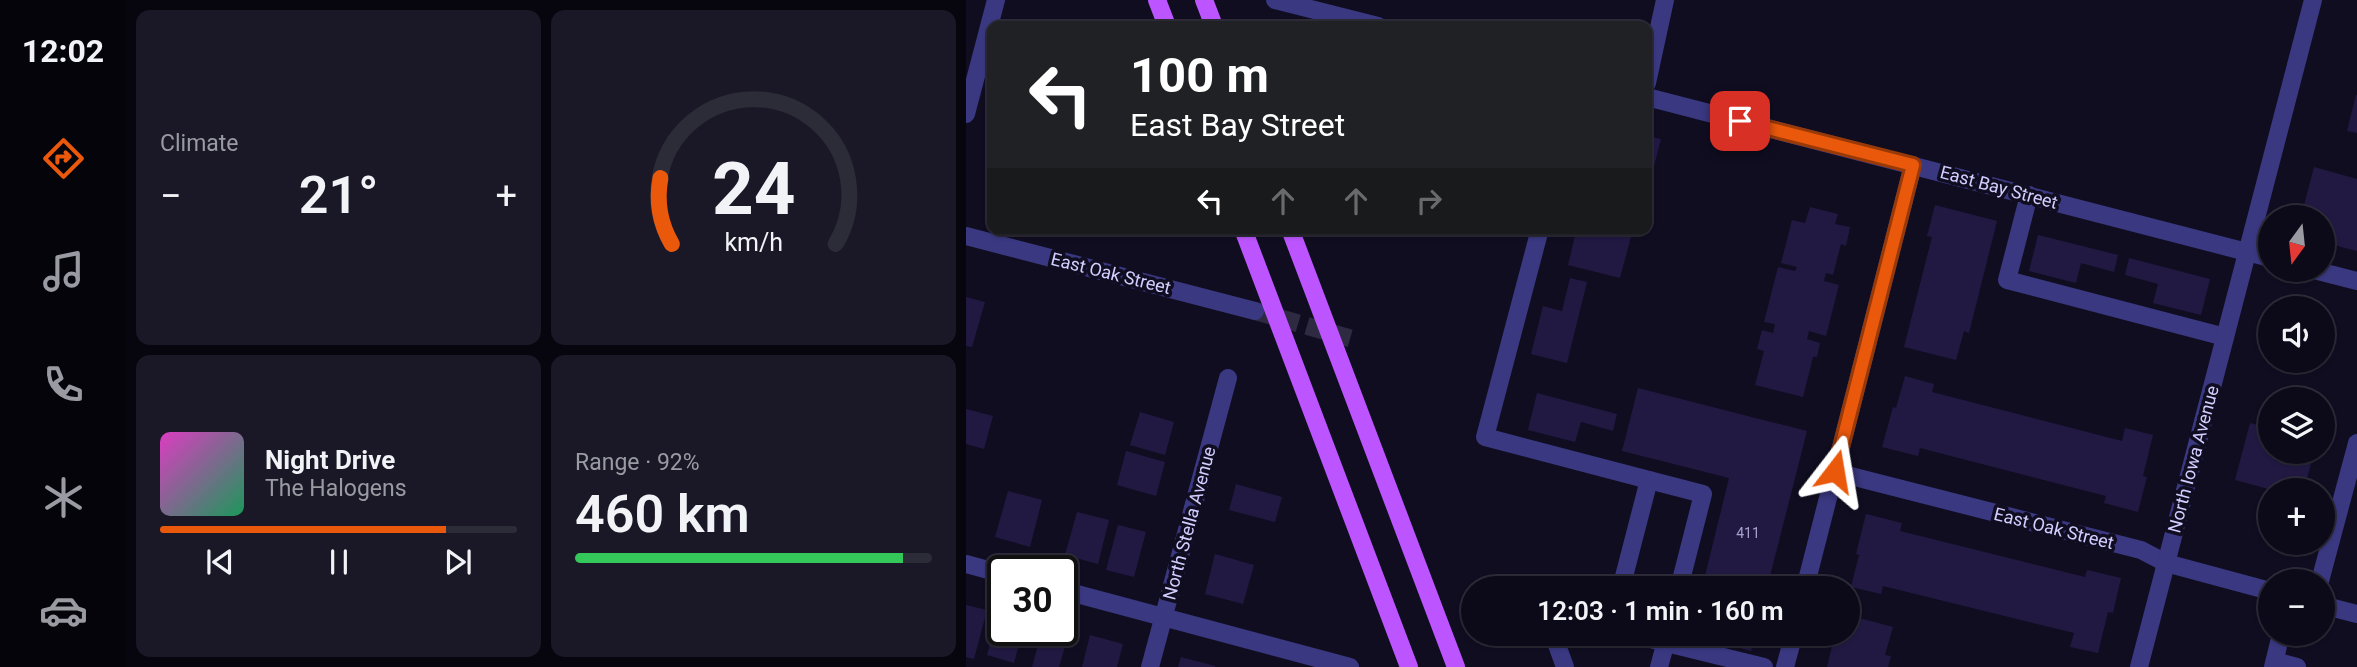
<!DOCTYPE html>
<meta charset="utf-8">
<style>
:root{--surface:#0c0a19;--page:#1a1826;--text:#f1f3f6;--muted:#9a9aa2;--line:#2c2b38;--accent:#ea580c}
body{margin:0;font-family:Roboto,sans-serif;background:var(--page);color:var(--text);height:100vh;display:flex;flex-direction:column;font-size:26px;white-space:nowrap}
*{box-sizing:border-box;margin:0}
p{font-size:23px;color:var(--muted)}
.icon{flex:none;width:38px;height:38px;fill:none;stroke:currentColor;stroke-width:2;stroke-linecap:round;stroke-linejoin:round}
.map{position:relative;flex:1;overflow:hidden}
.side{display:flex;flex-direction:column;gap:10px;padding:10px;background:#07060e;width:840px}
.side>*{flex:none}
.banner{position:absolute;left:21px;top:21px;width:665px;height:214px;border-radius:14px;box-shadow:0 2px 5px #0004,0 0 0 2px var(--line);background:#202124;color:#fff;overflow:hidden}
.needle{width:46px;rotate:195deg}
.tools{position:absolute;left:1292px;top:205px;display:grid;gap:14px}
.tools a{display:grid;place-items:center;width:77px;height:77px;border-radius:50%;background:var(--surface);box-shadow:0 2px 5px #0004,0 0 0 2px var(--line);font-size:35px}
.speed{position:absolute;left:21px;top:555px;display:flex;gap:14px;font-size:35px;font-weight:700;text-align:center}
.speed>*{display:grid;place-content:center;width:91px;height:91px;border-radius:50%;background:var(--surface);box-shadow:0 2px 5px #0004,0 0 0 2px var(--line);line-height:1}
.speed .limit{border:4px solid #111;border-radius:10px;background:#fff;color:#111}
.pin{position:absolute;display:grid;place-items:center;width:60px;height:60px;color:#fff;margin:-30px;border-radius:14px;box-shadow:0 4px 10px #0006}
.me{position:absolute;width:77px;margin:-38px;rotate:14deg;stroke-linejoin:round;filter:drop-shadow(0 0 5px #0008)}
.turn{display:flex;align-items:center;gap:24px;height:147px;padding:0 28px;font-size:32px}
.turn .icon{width:91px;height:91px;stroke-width:2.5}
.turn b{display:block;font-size:49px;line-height:60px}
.lanes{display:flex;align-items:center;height:66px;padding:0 28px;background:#0003;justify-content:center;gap:35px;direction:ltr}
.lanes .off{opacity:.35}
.big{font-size:52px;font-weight:600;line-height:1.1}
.side .widget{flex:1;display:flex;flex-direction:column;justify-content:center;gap:10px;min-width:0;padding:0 24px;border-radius:14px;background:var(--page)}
.side .dial{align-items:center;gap:0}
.dial svg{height:182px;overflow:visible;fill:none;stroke:var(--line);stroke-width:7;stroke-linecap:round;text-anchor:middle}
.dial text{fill:var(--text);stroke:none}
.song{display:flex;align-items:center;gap:21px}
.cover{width:84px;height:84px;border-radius:10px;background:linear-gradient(135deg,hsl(310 70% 55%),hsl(150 70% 35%))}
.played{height:7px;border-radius:4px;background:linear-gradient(90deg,var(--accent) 80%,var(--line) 80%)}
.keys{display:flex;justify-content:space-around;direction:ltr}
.heat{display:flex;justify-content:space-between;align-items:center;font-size:38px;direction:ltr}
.charge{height:10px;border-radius:5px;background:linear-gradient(90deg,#34c759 92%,var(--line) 0)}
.side .tiles{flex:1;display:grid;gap:10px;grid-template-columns:repeat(2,1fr)}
.trip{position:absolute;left:495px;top:576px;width:399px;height:70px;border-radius:35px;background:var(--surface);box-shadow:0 2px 5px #0004,0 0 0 2px var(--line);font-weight:600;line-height:70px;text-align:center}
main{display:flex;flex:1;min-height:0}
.tab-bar{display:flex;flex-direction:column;width:126px;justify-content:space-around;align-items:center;background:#05040a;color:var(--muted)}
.tab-bar .icon{width:49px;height:49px}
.tab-bar .current{color:var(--accent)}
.tab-bar b{font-size:32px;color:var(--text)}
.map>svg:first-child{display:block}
.building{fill:#211942}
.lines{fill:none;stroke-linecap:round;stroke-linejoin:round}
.minor-tunnel{stroke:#2d2a42;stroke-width:18;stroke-dasharray:18 9;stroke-linecap:butt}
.minor{stroke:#3a3881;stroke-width:18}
.major{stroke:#bc55ff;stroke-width:18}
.route-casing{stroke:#983908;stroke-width:18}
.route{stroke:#ea580c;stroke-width:12}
.labels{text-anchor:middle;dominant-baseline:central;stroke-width:7;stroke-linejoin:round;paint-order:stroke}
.number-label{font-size:14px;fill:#a6a1d0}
.street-label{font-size:18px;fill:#d2ceff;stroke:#100d21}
</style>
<main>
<nav class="tab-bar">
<b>12:02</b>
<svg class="icon current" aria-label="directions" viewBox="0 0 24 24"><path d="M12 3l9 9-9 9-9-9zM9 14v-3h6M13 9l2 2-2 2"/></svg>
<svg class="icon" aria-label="music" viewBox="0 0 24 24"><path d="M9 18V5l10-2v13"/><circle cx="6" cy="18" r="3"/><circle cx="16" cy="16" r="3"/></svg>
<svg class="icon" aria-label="phone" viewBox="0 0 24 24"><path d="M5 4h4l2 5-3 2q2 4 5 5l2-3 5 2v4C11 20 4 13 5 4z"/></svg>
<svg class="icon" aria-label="climate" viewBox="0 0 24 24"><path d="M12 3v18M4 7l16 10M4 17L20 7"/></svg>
<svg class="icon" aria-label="car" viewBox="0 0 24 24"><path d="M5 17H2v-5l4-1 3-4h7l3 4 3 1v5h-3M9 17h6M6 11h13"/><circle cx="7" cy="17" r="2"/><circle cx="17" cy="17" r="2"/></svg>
</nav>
<section class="side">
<div class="tiles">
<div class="widget"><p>Climate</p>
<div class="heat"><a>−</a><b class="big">21°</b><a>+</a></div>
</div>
<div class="widget dial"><svg viewBox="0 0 100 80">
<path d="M14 69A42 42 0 1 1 86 69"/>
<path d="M14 69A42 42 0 0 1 9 40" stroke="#ea580c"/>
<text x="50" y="56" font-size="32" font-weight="700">24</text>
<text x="50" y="72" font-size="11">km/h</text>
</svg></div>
<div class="widget">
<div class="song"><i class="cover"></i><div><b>Night Drive</b><p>The Halogens</p></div></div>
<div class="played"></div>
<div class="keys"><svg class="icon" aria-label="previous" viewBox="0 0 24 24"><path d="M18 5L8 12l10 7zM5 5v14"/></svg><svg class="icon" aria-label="pause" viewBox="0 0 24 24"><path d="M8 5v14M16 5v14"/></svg><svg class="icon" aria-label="next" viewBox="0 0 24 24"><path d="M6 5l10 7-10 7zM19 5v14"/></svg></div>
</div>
<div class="widget"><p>Range · 92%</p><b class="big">460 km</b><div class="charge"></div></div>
</div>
</section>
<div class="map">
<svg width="1391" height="667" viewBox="0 0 1391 667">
<rect width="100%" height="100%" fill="#100d21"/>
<!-- building -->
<g class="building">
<path d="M1390 95H1391V133L1381 131Z"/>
<path d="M681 136 695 139 687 170 681 169Z"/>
<path d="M1348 167 1391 179V251L1356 242V217H1335Z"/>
<path d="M969 205 1031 221 1003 333 998 331 990 360 938 347 966 237 961 236Z"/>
<path d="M844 207 872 214 869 224 884 227 880 246 875 244 867 275 860 273 858 281 873 285 860 336 843 331 841 339 854 343 851 357H847L837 397 789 385 798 351 791 349 796 330 807 333 809 324 798 322 812 267 829 271 831 267 815 263 826 220 839 223Z"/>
<path d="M605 229H667L654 278 602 265 609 236 604 235Z"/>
<path d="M1072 235 1152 255 1148 272 1115 263 1110 283 1063 271Z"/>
<path d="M1163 258 1244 279 1235 315 1187 303 1192 284 1159 275Z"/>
<path d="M604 278 621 282 601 363 565 354 577 306 596 311Z"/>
<path d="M0 297 19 302 6 347 0 346Z"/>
<path d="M939 376 968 384 966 392 1156 441 1159 428 1187 435 1177 476 1181 477 1172 512 1138 503 1140 496 954 448 952 456 916 447 927 407 930 408Z"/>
<path d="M672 388 841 431 801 588H736L763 478 656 451Z"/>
<path d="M571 393 651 414 647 431 615 422 609 442 562 430Z"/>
<path d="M0 409 27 416 18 449 0 444Z"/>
<path d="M174 412 208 422 199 455 164 445Z"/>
<path d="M1284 423 1304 428V452H1348L1338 490H1306L1269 480Z"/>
<path d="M160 451 199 462 190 496 151 485Z"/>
<path d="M270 484 316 497 309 522 263 510Z"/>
<path d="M42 491 76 500 64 547 29 537Z"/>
<path d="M111 512 143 520 132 564 99 555Z"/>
<path d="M900 514 936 523 934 531 1119 577 1121 570 1155 578 1147 613 1142 612 1132 653 1104 647 1108 633 917 586 915 594 885 587 893 555 890 554Z"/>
<path d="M152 525 180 532 168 577 140 570Z"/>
<path d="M249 554 288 565 277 604 239 594Z"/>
<path d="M0 605 21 610 8 659 0 657Z"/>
<path d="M882 615 927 627 919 655 925 656 922 667H861L869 634H882Z"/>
<path d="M31 616 37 618V630H57L48 663 21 655Z"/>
<path d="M76 630H92L103 633 93 667H66Z"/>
<path d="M721 634H790L785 651Z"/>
<path d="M124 635 157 644 151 667H116Z"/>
<path d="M215 657 249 666V667H212Z"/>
</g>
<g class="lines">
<!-- minor-tunnel -->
<path class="minor-tunnel" d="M289 311 390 340"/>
<!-- minor -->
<g class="minor">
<path d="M309 0 412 26"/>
<path d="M681 83 699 0"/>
<path d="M681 97 1304 258"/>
<path d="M0 114 30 0"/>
<path d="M1063 195 1041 280 1259 337"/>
<path d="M574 229 519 437 683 480 655 588"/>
<path d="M0 236 289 311"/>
<path d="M1348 270 1391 281"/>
<path d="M869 472 1175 550 1200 563 1304 591"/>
<path d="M683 480 737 494 713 588"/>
<path d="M0 564 37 574"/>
<path d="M1354 581 1391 443"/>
<path d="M839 588 947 165"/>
<path d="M96 590 384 667"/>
<path d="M1356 605 1391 614"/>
<path d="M587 634 599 667"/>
<path d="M664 634 798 667"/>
<path d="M1309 661 1331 667"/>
<path d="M184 667 262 378"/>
<path d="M693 667 702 634"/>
<path d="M819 667 828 634"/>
<path d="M1173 667 1347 0"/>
<path d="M1307 667 1315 634"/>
</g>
<!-- major -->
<g class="major">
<path d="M191 0 201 26"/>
<path d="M238 0 248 26"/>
<path d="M277 229 443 667"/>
<path d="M324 229 490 667"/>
</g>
</g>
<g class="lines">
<!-- route casing -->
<g class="route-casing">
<path id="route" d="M774 121 947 165 869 471"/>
</g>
<!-- route -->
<use href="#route" class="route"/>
</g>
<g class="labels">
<!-- number labels -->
<g class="number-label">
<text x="782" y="533">411</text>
</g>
<!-- street labels -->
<g class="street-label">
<text transform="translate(1033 187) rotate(15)">East Bay Street</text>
<text transform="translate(145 273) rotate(14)">East Oak Street</text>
<text transform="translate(1227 459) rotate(-75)">North Iowa Avenue</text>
<text transform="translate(223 523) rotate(-75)">North Stella Avenue</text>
<text transform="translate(1088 528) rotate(14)">East Oak Street</text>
</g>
</g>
</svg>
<div class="tools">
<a><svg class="needle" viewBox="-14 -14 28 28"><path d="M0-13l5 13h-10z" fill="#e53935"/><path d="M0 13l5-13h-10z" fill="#9a9aa2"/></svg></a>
<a><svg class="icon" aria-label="sound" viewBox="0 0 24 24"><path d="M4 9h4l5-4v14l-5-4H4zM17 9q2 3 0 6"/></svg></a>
<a><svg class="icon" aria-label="layers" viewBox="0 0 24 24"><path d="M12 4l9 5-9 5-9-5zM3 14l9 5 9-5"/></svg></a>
<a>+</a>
<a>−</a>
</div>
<div class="speed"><div class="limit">30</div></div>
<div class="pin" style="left:774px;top:121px;background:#d93025"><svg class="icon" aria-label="arrive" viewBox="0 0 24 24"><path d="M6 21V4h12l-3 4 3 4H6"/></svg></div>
<svg class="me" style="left:869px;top:471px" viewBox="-20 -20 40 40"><path d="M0-17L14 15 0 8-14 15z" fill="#ea580c" stroke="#fff" stroke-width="4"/></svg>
<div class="trip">12:03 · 1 min · 160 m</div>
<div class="banner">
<div class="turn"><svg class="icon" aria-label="left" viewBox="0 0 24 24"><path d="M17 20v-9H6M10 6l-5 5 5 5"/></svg><div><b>100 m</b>East Bay Street</div></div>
<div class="lanes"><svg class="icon" aria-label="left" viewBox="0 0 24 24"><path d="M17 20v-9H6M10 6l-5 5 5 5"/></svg><svg class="icon off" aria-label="ahead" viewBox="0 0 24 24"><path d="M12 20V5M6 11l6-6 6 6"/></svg><svg class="icon off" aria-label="ahead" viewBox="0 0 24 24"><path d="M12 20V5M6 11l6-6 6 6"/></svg><svg class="icon off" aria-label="right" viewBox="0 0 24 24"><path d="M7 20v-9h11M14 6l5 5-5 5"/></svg></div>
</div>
</div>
</main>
